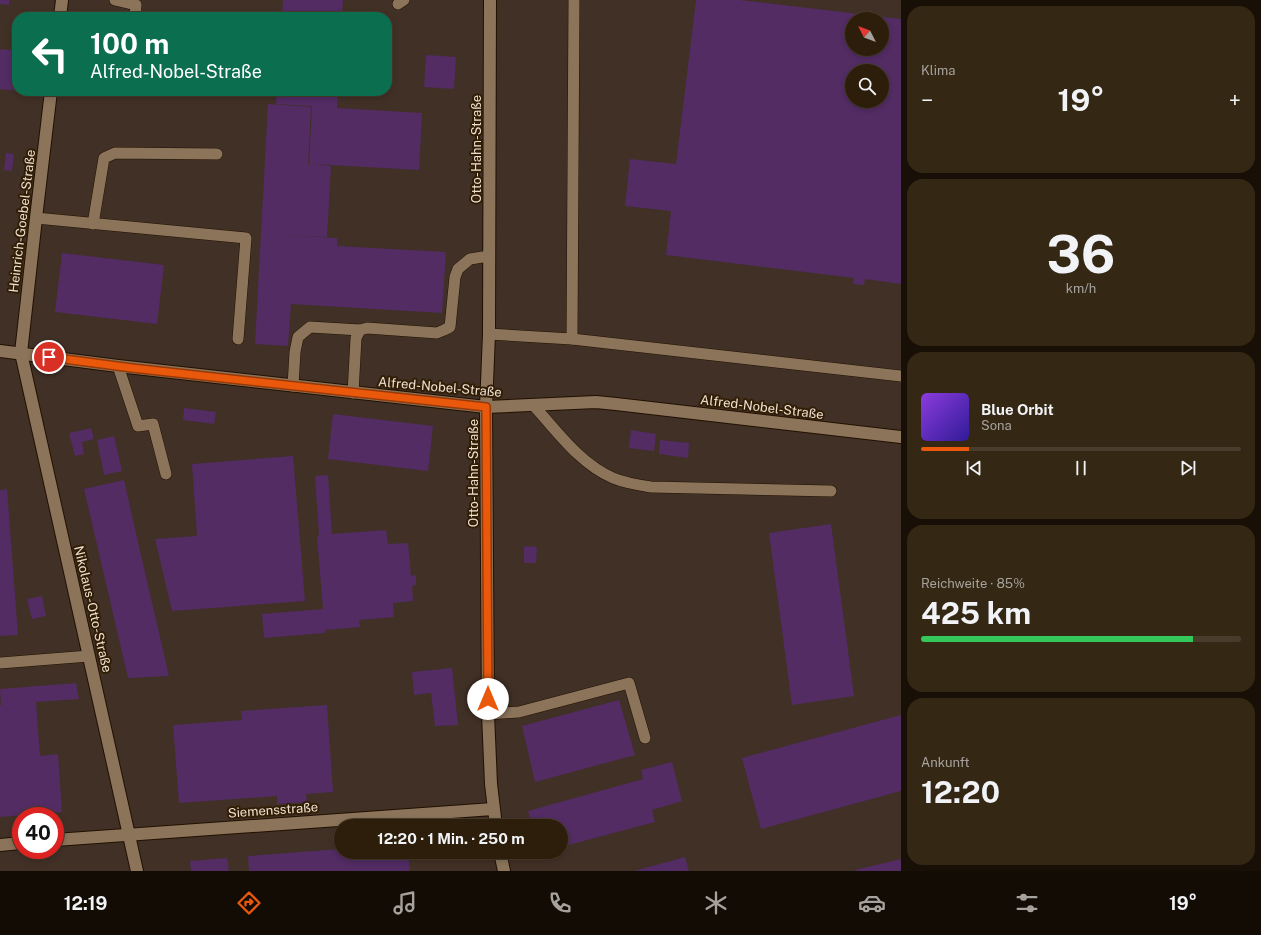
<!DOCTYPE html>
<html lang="de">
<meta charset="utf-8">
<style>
:root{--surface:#2c1e0b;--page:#342714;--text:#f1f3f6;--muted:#a6a29d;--line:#483c2c;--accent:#ea580c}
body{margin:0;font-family:"Public Sans",sans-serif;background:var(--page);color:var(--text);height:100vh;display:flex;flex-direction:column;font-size:15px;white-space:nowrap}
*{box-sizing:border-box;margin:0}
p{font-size:13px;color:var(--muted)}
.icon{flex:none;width:22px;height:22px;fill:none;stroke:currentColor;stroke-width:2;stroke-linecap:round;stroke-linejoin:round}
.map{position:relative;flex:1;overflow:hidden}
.panel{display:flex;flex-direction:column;gap:6px;padding:6px;background:#181006;width:360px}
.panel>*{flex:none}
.guide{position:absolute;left:12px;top:12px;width:380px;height:84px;border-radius:16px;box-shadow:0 2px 6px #0003,0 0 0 1px var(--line);background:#0b6e4f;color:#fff;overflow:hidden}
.needle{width:26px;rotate:312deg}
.fabs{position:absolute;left:845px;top:12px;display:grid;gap:8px}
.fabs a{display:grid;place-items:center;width:44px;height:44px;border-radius:50%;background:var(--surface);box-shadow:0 2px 6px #0003,0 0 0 1px var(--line);font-size:20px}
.speed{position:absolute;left:12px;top:807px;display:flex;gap:8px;font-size:20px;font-weight:700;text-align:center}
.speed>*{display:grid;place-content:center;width:52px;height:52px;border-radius:50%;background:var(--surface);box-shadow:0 2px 6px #0003,0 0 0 1px var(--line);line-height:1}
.speed .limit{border:6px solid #d22;background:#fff;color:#111}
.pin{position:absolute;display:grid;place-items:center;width:34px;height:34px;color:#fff;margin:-17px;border:2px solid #fff;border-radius:50%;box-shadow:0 1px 4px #0007}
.me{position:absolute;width:44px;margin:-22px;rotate:0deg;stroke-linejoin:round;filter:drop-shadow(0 0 3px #0008)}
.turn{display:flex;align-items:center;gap:14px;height:84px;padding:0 12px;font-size:18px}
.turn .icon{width:52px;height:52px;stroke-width:2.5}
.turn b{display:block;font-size:28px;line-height:34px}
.big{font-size:30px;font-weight:700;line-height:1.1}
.panel .card{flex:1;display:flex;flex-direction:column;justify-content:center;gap:6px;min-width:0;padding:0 14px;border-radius:16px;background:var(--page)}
.panel .dial{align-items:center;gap:0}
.dial b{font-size:52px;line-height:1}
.song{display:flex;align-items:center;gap:12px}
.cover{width:48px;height:48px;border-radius:6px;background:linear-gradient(135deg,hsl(270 70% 55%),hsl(250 70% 35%))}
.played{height:4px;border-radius:2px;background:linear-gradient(90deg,var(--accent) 15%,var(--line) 15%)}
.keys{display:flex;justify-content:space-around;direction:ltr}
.heat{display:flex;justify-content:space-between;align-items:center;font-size:22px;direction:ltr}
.charge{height:6px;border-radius:3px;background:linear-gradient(90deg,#34c759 85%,var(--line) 0)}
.trip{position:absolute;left:334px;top:819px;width:234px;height:40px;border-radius:20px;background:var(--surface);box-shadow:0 2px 6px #0003,0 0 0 1px var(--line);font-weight:700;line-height:40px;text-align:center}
.dock{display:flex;height:64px;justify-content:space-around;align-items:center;background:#120c04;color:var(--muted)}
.dock .icon{width:28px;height:28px}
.dock .active{color:var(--accent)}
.dock b{font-size:18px;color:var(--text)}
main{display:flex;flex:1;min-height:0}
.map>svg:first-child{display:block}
.industrial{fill:#413026;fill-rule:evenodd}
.building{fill:#522c63;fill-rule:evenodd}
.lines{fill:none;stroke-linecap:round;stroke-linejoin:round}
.lane-casing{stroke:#221000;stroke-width:12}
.street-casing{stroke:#221000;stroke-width:14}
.secondary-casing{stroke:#221000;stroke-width:14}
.lane{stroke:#8b745a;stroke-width:11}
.street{stroke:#8b745a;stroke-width:12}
.secondary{stroke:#8b745a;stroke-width:12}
.route-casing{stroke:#983908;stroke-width:10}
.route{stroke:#ea580c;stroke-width:7}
.labels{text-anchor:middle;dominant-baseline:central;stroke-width:4;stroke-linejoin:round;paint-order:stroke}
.street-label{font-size:13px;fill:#ede0d2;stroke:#311e05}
</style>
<main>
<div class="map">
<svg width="901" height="871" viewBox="0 0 901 871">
<rect width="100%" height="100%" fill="#3b280f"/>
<!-- industrial -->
<path class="industrial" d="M0 0H901V871H0ZM17 17H387V91H17ZM852 19H882V49H852ZM852 71H882V101H852ZM21 816H55V850H21ZM341 826H561V852H341Z"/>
<!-- building -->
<g class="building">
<path d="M0 0H9V5L0 4Z"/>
<path d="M283 0H343L342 17H282Z"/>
<path d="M696 0H740L901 19V284L865 279 864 285 853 284 854 278 666 255 671 211 625 206 630 159 676 164ZM852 19H882V49H852ZM852 71H882V101H852Z"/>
<path d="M1 49 17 51V91L0 89V51Z"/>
<path d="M426 55 456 57 454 89 424 87Z"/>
<path d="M277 91H338L337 108 422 113 419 170 313 164 331 166 327 237 281 235 337 238V246L446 252 442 313 291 304 288 346 255 344 268 104 311 107 308 165H309L312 106 276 104Z"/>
<path d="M6 153 14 154 12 171 4 170Z"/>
<path d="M62 253 164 265 157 324 55 312Z"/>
<path d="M184 408 216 412 214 424 183 420Z"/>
<path d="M333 414 433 426 428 471 328 459Z"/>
<path d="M91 428 94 439 82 442 84 454 75 456 69 433Z"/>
<path d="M631 430 656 434 654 451 629 448Z"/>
<path d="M114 436 122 471 104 475 97 440Z"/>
<path d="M660 440 689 443 688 458 659 454Z"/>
<path d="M293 456 305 601 172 611 155 539 197 536 192 464Z"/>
<path d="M328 475 332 534 386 530 388 544 408 543 411 576 416 575V585L412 586 413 601 393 603 394 617 359 620 360 627 325 630V633L264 638 262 614 323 609 317 536 319 535 315 476Z"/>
<path d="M124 480 140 551 169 676 128 678 84 489Z"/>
<path d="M7 489 18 635 0 636V490Z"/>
<path d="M831 524 854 696 792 705 769 533Z"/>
<path d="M524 546 537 547 536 563H524Z"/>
<path d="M42 596 46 616 32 619 27 599Z"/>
<path d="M452 668 458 725 435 726 431 693 414 695 412 672Z"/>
<path d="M76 683 79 699 36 702 40 756 58 754 62 812 0 817V705H1L0 689Z"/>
<path d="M619 700 635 755 535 782 522 726Z"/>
<path d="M327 705 333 792 306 794 307 802 277 804V796L179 803 173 725 242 720 241 711Z"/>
<path d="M901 715V791L761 829 742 758Z"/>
<path d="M672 762 682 801 652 810 655 822 561 847V826H532L528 811 643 779 641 770Z"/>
<path d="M341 849V852H408L410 871H249L248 856Z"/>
<path d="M685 857 689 871H634Z"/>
<path d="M227 858 229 871H191L190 861Z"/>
<path d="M901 859V871H855V870Z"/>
</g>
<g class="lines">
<!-- lane casing -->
<g class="lane-casing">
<g id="lane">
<path d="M115 0 136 5 135 17"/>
<path d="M398 4 404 0"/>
<path d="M36 218 246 238 238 339"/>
<path d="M93 224 104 158 115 153 217 154"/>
<path d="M489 334 572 339 901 376"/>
<path d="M572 339 574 0"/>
<path d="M118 366 138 426 153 424 166 474"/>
<path d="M293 386 295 352 298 337 310 327 360 330"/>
<path d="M353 393 356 338 360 330 367 328 437 333 444 330 450 327 455 277 458 269 470 259 489 256"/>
<path d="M534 406C557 431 580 464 613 478 625 483 638 485 651 487L831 491"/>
<path d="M0 663 89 656"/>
<path d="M488 714 519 712 629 683 645 738"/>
</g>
</g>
<!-- street casing -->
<g class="street-casing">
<g id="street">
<path d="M60 17 62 0"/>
<path d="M51 91 36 218 21 353 137 871"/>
<path d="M0 351 118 366 486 407 596 402 616 404 901 437"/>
<path d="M55 840 493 809"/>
<path d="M0 845 21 843"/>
</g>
</g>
<!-- secondary casing -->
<g class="secondary-casing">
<g id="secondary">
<path d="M490 0 489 334 486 407 488 714 491 784 496 826"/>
<path d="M500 852 504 871"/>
</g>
</g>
<!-- lane -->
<use href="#lane" class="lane"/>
<!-- street -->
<use href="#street" class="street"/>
<!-- secondary -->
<use href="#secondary" class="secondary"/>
</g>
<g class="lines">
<!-- route casing -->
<g class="route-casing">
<path id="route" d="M49 357 132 368 486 407 488 699"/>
</g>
<!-- route -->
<use href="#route" class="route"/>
</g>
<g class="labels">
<!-- street labels -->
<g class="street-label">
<text transform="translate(476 149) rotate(-90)">Otto-Hahn-Straße</text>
<text transform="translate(22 221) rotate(-83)">Heinrich-Goebel-Straße</text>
<text transform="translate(440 387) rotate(5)">Alfred-Nobel-Straße</text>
<text transform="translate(762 407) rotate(7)">Alfred-Nobel-Straße</text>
<text transform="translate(473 473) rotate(-90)">Otto-Hahn-Straße</text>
<text transform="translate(93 609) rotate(77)">Nikolaus-Otto-Straße</text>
<text transform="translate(273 810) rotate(-4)">Siemensstraße</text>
</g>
</g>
</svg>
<div class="fabs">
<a><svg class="needle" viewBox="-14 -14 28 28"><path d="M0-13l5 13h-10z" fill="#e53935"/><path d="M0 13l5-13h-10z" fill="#a6a29d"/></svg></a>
<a><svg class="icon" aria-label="search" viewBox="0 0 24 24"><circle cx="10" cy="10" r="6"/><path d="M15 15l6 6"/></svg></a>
</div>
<div class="speed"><div class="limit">40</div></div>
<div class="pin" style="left:49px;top:357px;background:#d93025"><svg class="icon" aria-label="arrive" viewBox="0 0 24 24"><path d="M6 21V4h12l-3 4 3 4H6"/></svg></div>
<svg class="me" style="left:488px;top:699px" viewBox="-20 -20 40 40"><circle r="19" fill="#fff"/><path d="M0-13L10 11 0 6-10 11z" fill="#ea580c"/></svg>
<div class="trip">12:20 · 1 Min. · 250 m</div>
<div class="guide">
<div class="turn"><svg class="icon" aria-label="left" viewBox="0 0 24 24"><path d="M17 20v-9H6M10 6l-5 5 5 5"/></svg><div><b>100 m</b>Alfred-Nobel-Straße</div></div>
</div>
</div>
<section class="panel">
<div class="card"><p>Klima</p>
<div class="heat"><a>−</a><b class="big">19°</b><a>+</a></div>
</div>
<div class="card dial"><b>36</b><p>km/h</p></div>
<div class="card">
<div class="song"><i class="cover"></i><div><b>Blue Orbit</b><p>Sona</p></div></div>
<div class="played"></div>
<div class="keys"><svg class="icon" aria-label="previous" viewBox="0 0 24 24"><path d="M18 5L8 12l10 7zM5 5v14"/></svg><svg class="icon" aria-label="pause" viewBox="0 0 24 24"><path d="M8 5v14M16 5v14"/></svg><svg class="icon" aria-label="next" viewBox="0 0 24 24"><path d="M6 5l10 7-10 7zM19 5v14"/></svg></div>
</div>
<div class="card"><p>Reichweite · 85%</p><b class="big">425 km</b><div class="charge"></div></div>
<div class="card"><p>Ankunft</p><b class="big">12:20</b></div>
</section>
</main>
<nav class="dock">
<b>12:19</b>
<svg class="icon active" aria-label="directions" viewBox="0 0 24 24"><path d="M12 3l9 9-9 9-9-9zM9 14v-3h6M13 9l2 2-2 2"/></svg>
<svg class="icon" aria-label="music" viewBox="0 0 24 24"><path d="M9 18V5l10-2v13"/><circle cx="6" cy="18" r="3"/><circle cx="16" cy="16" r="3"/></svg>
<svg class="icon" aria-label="phone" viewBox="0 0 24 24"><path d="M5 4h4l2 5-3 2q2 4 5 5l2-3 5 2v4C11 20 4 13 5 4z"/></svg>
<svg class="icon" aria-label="climate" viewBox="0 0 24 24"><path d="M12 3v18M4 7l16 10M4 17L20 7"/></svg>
<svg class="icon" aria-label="car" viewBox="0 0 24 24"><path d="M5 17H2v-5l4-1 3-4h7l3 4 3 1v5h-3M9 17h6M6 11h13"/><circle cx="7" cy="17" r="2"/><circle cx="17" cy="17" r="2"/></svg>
<svg class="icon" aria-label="filters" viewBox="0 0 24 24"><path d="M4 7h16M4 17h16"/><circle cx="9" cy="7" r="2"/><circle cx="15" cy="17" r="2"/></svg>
<b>19°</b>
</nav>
